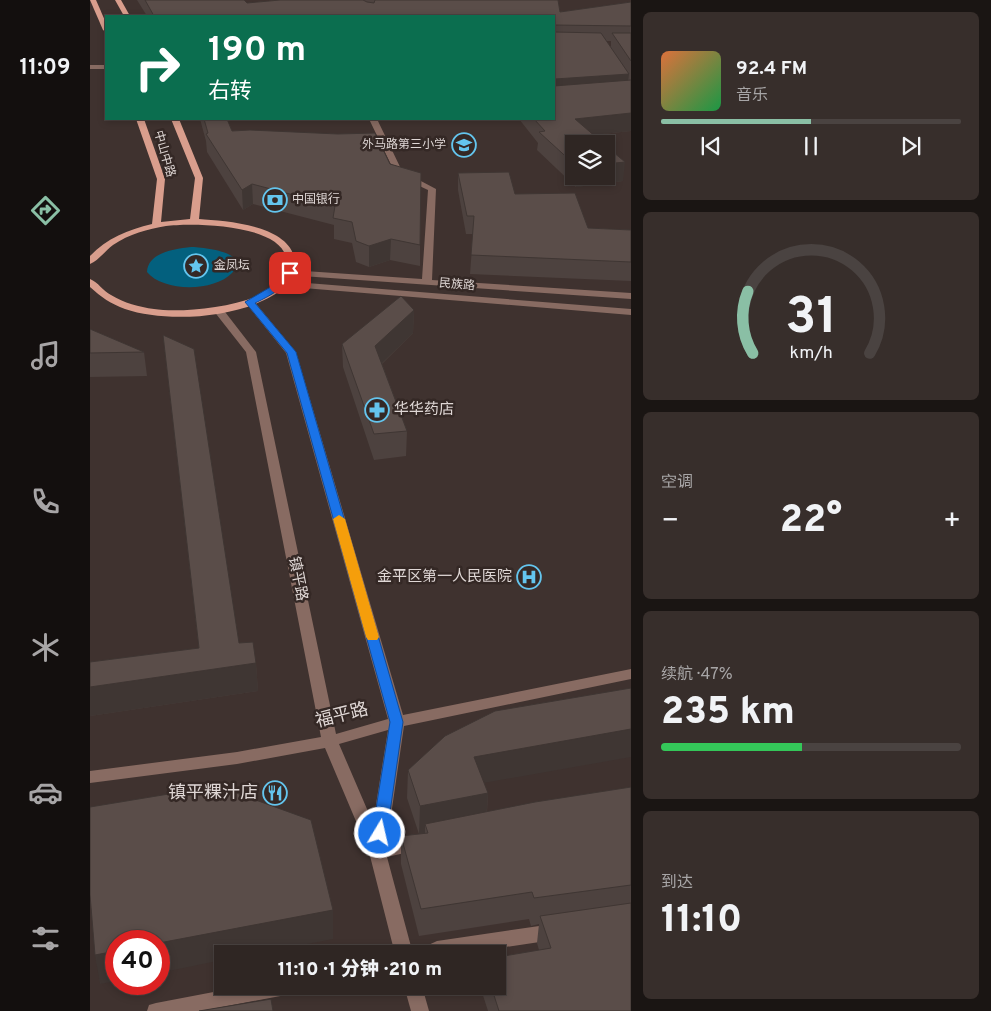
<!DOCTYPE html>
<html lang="zh">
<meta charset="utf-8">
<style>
:root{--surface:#2f2623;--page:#372e2b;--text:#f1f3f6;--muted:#a7a5a6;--line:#4a4341;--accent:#8abfa5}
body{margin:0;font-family:Overpass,"Noto Sans SC",sans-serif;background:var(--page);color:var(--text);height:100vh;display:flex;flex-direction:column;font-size:19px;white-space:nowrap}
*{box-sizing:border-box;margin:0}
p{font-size:16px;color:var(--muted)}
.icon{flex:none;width:28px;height:28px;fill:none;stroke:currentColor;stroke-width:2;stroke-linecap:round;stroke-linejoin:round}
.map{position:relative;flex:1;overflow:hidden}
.panel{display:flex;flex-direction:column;gap:12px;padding:12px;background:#1a1513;width:360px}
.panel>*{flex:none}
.hud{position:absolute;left:15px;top:15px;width:450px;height:105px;border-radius:0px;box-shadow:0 2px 8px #0003,0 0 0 1px var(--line);background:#0b6e4f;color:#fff;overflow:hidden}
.tools{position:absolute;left:475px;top:135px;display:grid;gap:10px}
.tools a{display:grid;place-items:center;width:50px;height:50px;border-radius:0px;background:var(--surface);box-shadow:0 2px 8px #0003,0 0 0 1px var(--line);font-size:25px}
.speed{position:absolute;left:15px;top:930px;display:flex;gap:10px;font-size:25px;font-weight:700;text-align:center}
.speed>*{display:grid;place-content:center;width:65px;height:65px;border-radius:50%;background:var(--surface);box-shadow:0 2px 8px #0003,0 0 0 1px var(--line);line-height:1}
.speed .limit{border:8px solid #d22;background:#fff;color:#111}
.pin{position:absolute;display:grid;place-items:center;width:42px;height:42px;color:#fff;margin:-21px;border-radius:10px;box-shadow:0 2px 8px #0006}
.me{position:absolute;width:55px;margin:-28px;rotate:9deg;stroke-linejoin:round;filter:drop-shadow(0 0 4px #0008)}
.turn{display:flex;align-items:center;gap:18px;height:105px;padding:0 20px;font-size:22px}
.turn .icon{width:65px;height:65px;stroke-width:2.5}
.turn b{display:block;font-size:35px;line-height:42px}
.big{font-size:38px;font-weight:800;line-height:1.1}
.panel .card{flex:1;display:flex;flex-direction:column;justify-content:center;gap:8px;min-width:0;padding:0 18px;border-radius:8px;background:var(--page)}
.panel .dial{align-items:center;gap:0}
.dial svg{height:130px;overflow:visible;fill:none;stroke:var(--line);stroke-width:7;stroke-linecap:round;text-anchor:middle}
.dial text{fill:var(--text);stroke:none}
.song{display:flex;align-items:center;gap:15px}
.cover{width:60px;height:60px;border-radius:8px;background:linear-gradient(135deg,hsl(20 70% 55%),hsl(140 70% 35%))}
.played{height:5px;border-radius:2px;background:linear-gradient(90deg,var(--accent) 50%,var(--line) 50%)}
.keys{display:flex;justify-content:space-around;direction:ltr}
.heat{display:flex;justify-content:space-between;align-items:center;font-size:28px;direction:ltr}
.charge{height:8px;border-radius:4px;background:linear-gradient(90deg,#34c759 47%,var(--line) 0)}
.trip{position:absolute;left:124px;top:945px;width:292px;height:50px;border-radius:0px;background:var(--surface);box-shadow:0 2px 8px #0003,0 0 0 1px var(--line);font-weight:800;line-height:50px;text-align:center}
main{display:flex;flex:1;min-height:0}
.dock{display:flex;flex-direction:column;width:90px;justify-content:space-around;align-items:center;background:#130f0e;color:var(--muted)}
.dock .icon{width:35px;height:35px}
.dock .on{color:var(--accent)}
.dock b{font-size:22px;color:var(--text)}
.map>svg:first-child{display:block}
.water{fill:#03607e}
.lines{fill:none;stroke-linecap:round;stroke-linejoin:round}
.minor{fill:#886b62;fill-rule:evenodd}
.major{fill:#d99e8d;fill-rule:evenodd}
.wall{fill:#4d423f;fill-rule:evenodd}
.shaded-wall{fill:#3f3633}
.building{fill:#5a4d49;stroke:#3f3633}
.route{fill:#1a73e8;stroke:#114b97}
.slow{fill:#f59e0b}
.labels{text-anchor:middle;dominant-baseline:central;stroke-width:5;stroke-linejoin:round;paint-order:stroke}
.far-poi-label{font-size:12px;fill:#dfd7d5;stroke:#342825;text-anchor:start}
.far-street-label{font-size:12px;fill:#dfd7d5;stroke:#342825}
.poi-label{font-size:15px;fill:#dfd7d5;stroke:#342825;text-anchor:start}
.street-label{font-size:15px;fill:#dfd7d5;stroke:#342825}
.near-street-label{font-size:18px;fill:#dfd7d5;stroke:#342825}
.near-poi-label{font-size:18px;fill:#dfd7d5;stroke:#342825;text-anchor:end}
</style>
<main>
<nav class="dock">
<b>11:09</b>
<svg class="icon on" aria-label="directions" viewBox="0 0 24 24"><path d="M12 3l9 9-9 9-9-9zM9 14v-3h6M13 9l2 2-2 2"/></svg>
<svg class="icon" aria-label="music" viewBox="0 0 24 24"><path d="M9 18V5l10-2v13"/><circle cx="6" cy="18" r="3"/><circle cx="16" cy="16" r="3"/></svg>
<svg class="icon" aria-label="phone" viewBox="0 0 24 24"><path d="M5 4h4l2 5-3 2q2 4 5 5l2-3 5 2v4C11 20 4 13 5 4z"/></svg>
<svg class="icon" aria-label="climate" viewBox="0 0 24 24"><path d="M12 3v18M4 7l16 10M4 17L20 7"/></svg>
<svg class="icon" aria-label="car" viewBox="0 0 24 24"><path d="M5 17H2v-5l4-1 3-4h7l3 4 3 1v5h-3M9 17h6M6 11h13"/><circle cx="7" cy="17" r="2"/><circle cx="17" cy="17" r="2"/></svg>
<svg class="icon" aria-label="filters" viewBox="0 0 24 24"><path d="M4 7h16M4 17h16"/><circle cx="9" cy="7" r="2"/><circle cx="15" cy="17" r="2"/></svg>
</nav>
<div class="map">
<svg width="541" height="1011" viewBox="0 0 541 1011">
<rect width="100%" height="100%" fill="#3f322f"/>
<!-- water -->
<path class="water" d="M101 247C111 247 163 252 142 273 124 292 73 292 57 272 58 252 85 249 101 247Z"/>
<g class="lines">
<!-- minor -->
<g class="minor">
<rect x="0" y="65" width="16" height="4"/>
<path d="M279 119H287L312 171 346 189 342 280 541 293V299L197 275V271L200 270 332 279 338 190 306 175Z"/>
<path d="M192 281 541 309V315L189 286V282Z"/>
<path d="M160 299 163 300 206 352 313 715 541 669V679L314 726 297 843 326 837 332 839 334 844 332 849 297 857 323 954H305L279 852 235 748 147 764 0 783V771L147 752 231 737 156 352 123 310 128 307 132 308 166 352 246 734 298 719 196 353 155 302ZM298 730 283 823 249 744Z"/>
<path d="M463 924 469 927 472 932 469 937 463 940 368 954H329L332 948 347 941Z"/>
<path d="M155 986H210L208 992 201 994 111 1011H57L59 1005 66 1003Z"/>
<path d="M314 986H332L339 1011H321Z"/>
</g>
<!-- major -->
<g class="major">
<path d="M0 0H6L16 23V32L13 30Z"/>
<path d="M25 0H31L40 16H34Z"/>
<path d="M46 119H54L75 179 71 222 100 219 105 178 81 119H89L113 178 109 219C137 221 202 225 205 262 206 271 202 280 196 286 160 318 79 324 35 309 21 304 11 297 0 287V279C8 282 13 291 21 295 34 303 49 307 64 309 93 314 181 306 194 274 215 224 104 222 76 226 58 229 39 234 23 245 16 250 8 261 0 264V256C17 238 38 230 62 224L67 179Z"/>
</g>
</g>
<!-- wall -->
<g class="wall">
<path d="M47 0H154L157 3 190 0H468L470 12 541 2V131L503 135 484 144V176H516L533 181 486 187 447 150 448 143 429 119H464V16H57ZM516 41H521V47Z"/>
<path d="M110 119H137L142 131 330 245V266L300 260 279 267 266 262 262 243 244 239V225L163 204 153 210 117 152 116 141Z"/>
<path d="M368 173 425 194 498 228 541 230V281L380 274 383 234H376L368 190Z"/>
<path d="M324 310 323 333 292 364 317 431 316 456 284 460 253 367 252 344Z"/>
<path d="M0 329 54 352 57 376 0 377Z"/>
<path d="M73 335 149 643 166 663 168 691 0 716V662L109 649Z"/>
<path d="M318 770 394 783 398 793 397 812 541 787V1011H398L390 986H408L449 950 447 943 449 924 441 926 439 919 329 936 311 864V836L329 834 317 798Z"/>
</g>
<!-- shaded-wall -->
<g class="shaded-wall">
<path d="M539 74 537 90 464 86 465 79Z"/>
<path d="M541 113V131L483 137 485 119Z"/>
<path d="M535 162 533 181 486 187 487 176H516V164Z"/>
<path d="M162 184 163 204 153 210 152 190Z"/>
<path d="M301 239 300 260 279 267V246Z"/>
<path d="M324 310 323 333 285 370V346Z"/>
<path d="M166 663 168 691 0 716V687Z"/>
<path d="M541 729V757L382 785 384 757Z"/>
<path d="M398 793 396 822 335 824V834L329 835 330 806Z"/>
<path d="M243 910V939L167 954H132V960L69 973V943Z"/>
<path d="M26 951V981L10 984 5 955Z"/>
</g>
<!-- building -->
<g class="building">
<path d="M55 0H154L157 3 190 0H273L277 2 284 3 285 0H468L470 12 541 2V26L464 25 465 32 511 33 539 74 465 79 464 86 541 80V113L485 119 514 144H484V164L449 132 455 131 444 119H464V16H64Z"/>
<path d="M522 33H541V61Z"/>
<path d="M114 119H137L142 131 160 130 248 134 285 133 300 164 331 173 330 245 301 239 279 246 266 241 262 222 243 218 245 206 162 184 152 190 116 134 118 133Z"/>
<path d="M516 146 535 162 516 164Z"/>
<path d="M419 172 425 194 485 193 498 228 541 230V262L381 255 384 216H377L368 173Z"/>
<path d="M311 296 324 310 285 346 317 431 284 434 252 344Z"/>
<path d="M0 329 54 352 0 353Z"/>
<path d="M73 335 104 349 149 643 163 642 166 663 0 687V662L109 648Z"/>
<path d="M541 688V729L384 757 398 793 330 806 318 770 355 736 405 711Z"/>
<path d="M127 786 221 820 243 910 69 943V941H26V951L5 955 0 895V807Z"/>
<path d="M541 787V885L444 898 442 892 331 909 311 836 338 833 335 824 445 802Z"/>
<path d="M541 903V1011H409L401 986H408V957L461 948 450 916Z"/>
<path d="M181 999 183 1011H109Z"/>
</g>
<!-- route -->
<path class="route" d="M197 271 204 273C194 288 182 295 165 303L206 352 313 722 297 833 295 837 290 839 284 837 282 833 300 722 197 353 155 302 189 282Z"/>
<!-- slow -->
<path class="slow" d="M249 515 255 519 289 637 287 640H278L276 637 243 519Z"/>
<!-- icons -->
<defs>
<g id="school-ring" transform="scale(1.25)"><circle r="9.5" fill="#342825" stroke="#64c5ee" stroke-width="1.5"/><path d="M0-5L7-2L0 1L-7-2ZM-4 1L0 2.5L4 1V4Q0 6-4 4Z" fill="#64c5ee"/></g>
<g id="bank-ring" transform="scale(1.25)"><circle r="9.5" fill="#342825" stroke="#64c5ee" stroke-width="1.5"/><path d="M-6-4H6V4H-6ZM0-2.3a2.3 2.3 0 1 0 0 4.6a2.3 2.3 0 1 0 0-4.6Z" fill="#64c5ee"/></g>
<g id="sight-ring" transform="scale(1.25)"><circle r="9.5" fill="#342825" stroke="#64c5ee" stroke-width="1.5"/><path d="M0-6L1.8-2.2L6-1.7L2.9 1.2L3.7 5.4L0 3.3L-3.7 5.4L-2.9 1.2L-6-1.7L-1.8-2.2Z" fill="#64c5ee"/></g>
<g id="pharmacy-ring" transform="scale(1.25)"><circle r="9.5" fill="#342825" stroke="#64c5ee" stroke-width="1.5"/><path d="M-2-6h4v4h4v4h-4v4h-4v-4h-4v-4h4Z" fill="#64c5ee"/></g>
<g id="hospital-ring" transform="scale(1.25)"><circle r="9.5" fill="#342825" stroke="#64c5ee" stroke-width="1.5"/><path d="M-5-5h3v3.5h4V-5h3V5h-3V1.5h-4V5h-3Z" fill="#64c5ee"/></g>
<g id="restaurant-ring" transform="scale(1.25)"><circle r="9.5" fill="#342825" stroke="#64c5ee" stroke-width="1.5"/><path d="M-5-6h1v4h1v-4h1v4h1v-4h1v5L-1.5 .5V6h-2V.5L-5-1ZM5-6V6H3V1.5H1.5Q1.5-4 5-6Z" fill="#64c5ee"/></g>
</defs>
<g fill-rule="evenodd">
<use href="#school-ring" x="374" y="145"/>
<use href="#bank-ring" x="185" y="200"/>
<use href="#sight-ring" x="106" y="266"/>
<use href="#pharmacy-ring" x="287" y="410"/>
<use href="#hospital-ring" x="439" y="577"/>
<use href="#restaurant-ring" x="185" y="793"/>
</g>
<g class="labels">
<!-- far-poi labels -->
<g class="far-poi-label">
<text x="356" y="145" text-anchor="end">外马路第三小学</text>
<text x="202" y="200">中国银行</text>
<text x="124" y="266">金凤坛</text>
</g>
<!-- far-street labels -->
<g class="far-street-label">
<text transform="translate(74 154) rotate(74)">中山中路</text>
<text transform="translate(367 285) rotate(5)">民族路</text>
</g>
<!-- poi labels -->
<g class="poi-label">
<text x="304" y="410">华华药店</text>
<text x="422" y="577" text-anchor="end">金平区第一人民医院</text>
</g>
<!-- street labels -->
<g class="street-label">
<text transform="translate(207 579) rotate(79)">镇平路</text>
</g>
<!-- near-street labels -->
<g class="near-street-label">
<text transform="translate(252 716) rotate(-14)">福平路</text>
</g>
<!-- near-poi labels -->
<g class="near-poi-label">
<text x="168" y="793">镇平粿汁店</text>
</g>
</g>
</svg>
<div class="tools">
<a><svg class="icon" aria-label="layers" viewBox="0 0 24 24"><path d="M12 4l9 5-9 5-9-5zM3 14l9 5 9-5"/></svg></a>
</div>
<div class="speed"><div class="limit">40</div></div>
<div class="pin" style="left:200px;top:273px;background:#d93025"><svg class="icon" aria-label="arrive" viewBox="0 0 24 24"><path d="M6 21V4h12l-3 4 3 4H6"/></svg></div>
<svg class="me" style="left:290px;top:833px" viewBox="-20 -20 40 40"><circle r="17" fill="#1a73e8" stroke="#fff" stroke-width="3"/><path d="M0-11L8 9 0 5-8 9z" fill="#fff"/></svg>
<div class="trip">11:10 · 1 分钟 · 210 m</div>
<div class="hud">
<div class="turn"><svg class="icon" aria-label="right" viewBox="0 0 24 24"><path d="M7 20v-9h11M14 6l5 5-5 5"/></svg><div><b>190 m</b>右转</div></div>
</div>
</div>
<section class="panel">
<div class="card">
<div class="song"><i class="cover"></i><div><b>92.4 FM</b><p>音乐</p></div></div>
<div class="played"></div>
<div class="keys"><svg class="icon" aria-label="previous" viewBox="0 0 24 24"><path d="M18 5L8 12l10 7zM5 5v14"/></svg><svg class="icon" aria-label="pause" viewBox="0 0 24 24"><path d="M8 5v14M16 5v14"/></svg><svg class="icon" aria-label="next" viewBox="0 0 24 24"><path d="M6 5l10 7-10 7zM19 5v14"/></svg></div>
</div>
<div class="card dial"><svg viewBox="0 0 100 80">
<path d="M14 69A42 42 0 1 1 86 69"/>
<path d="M14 69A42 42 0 0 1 11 31" stroke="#8abfa5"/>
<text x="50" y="56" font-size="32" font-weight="700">31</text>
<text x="50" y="72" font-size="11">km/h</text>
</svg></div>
<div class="card"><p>空调</p>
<div class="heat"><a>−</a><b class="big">22°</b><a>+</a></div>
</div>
<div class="card"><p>续航 · 47%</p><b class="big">235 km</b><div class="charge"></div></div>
<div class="card"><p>到达</p><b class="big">11:10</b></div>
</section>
</main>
